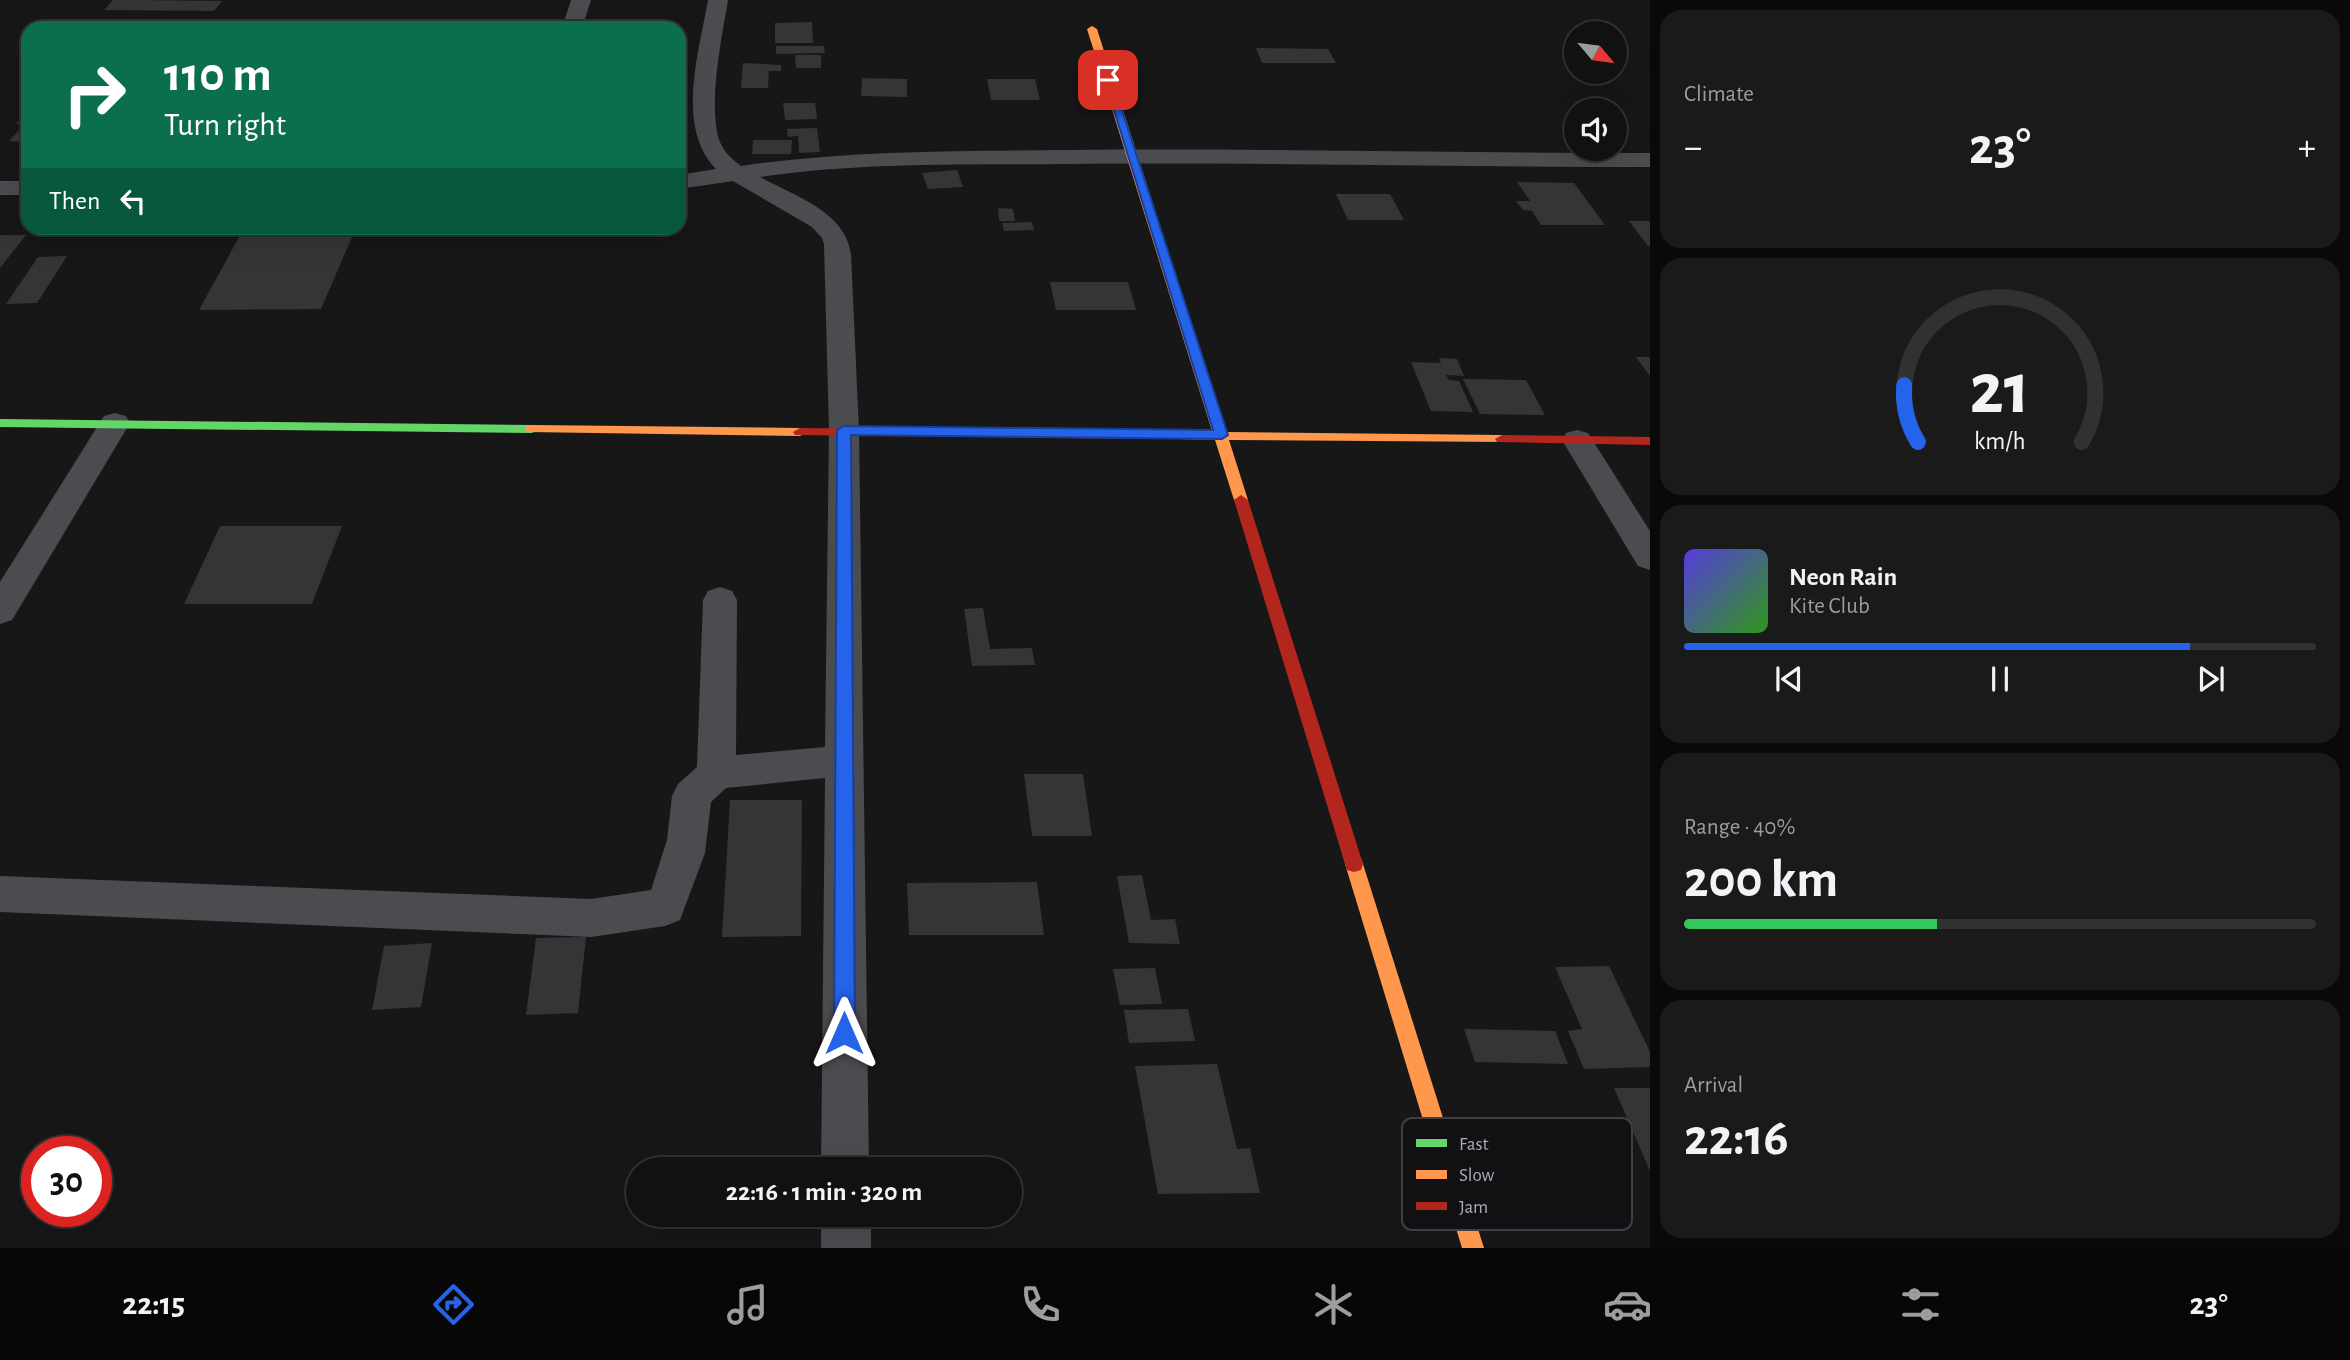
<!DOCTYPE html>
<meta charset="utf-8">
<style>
:root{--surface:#111;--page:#1a1a1a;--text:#f1f3f6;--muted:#9c9d9f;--line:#303131;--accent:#2563eb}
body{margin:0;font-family:"Alegreya Sans",sans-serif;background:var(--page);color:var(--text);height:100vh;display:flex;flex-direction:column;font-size:26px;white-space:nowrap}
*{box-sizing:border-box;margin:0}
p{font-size:23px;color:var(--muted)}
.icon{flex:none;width:38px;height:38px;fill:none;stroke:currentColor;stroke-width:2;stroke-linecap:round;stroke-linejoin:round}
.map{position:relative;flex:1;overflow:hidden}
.details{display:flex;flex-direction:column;gap:10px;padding:10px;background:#090909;width:700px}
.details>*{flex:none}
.hud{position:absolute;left:21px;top:21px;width:665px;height:214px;border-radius:21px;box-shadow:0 7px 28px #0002,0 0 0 2px var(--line);background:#0b6e4f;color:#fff;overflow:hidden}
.needle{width:46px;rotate:119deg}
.fabs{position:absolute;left:1564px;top:21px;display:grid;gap:14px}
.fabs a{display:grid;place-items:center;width:63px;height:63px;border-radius:50%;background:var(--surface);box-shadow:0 7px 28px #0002,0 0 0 2px var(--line);font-size:35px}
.speed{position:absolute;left:21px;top:1136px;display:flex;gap:14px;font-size:35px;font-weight:700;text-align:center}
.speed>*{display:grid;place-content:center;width:91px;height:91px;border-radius:50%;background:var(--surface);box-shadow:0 7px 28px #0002,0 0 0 2px var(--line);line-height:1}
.speed .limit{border:10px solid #d22;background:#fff;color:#111}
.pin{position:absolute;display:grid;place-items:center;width:60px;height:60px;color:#fff;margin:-30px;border-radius:14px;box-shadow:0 4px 10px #0006}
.me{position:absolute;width:77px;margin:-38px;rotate:0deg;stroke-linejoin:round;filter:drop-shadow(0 0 5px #0008)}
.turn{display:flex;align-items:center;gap:24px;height:147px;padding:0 28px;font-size:32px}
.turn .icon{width:91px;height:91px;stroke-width:2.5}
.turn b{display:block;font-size:49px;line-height:60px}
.then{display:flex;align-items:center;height:66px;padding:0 28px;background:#0003;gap:14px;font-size:26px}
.big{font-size:52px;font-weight:700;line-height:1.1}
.details .widget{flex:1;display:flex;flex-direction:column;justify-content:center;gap:10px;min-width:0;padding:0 24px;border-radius:21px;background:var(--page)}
.details .dial{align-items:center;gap:0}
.dial svg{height:182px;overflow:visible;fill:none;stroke:var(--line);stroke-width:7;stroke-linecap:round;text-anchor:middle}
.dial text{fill:var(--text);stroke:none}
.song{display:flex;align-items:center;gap:21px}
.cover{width:84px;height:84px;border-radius:10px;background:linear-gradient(135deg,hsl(250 70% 55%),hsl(110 70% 35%))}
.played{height:7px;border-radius:4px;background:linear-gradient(90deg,var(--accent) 80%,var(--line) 80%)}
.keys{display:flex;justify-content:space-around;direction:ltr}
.heat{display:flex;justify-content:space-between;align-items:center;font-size:38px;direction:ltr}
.charge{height:10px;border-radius:5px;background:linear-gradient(90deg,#34c759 40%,var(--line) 0)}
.trip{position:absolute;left:626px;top:1157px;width:396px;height:70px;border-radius:35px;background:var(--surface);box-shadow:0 7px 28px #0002,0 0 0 2px var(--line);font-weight:700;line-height:70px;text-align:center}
.dock{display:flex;height:112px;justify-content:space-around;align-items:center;background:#070707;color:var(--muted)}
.dock .icon{width:49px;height:49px}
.dock .current{color:var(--accent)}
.dock b{font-size:32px;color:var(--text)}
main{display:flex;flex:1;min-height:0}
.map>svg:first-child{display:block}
.building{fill:#343537}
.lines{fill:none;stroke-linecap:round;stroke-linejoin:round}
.street{fill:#4b4c50;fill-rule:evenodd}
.fast{fill:#63d668;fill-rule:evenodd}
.slow{fill:#ff974d;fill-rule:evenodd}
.jam{fill:#b3261e;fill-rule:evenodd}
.route{fill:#2563eb;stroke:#184099;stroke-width:2}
.key{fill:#111113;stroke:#3e4045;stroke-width:2}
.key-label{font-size:19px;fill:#a8adb9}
</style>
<main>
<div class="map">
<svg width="1650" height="1248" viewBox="0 0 1650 1248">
<rect width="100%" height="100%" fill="#171717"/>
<!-- building -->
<g class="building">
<path d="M113 0H133L222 1 214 11 104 10Z"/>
<path d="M812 22 813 43H775V23Z"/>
<path d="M776 46H824L825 53 776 54Z"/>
<path d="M1256 48 1328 49 1336 63H1262Z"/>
<path d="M795 55H821V68H796Z"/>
<path d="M743 63 781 65V71H769L768 88H741Z"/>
<path d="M862 78 907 79V97L861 96Z"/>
<path d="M987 79H1035L1040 100H991Z"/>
<path d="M783 103H815L817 119 785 120Z"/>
<path d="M28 111V142L9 141 25 124H16Z"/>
<path d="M817 128 820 152 799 153 798 136 788 137 787 129Z"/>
<path d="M753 140H792L791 154H752Z"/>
<path d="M957 170 963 187 928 189 922 173Z"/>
<path d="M1517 182 1574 183 1605 225H1541L1532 211 1523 210 1516 201H1530Z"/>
<path d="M1336 194H1390L1404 220H1348Z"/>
<path d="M998 208 1013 209 1015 221H999Z"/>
<path d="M1629 221H1650V246H1648Z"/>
<path d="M1032 222 1034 230 1004 231 1002 223Z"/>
<path d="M244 228H356L321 309 199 310Z"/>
<path d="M0 235H26L0 268Z"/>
<path d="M67 256 37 303 6 304 38 257Z"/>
<path d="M1050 282H1128L1136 310H1056Z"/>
<path d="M1636 357H1650V376Z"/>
<path d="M1439 358 1457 359 1464 376 1446 375 1449 380 1459 381 1473 412 1431 411 1411 362 1441 363Z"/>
<path d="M1463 379 1526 380 1545 415 1480 414Z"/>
<path d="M220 526H342L312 604H184Z"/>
<path d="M983 608 990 649 1032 648 1035 665 972 666 964 609Z"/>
<path d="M1024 774H1083L1092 836H1032Z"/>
<path d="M730 800H802L801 936 722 937Z"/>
<path d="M1142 875 1151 920 1175 919 1180 944 1129 943 1117 876Z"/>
<path d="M1037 882 1044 935H909L907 883Z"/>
<path d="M586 937 578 1013 526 1015 536 938Z"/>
<path d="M432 943 421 1007 372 1010 384 946Z"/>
<path d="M1609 966 1650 1052V1067L1584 1069 1568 1031 1582 1029 1555 967Z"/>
<path d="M1155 968 1162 1004 1120 1005 1113 969Z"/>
<path d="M1188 1009 1195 1041 1129 1043 1124 1010Z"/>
<path d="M1464 1029 1555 1031 1568 1064 1475 1062Z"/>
<path d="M1217 1064 1237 1149 1250 1148 1260 1193 1158 1194 1135 1066Z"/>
<path d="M1614 1088H1650V1171Z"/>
</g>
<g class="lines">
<!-- street -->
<g class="street">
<path d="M571 0H591L582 28H562Z"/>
<path d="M708 0H728C722 36 707 108 720 142 724 152 732 159 741 166 850 150 959 151 1068 150 1262 148 1456 153 1650 153V167C1456 167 1261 162 1067 164 965 165 861 162 760 177 794 196 845 211 851 254L859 430 869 1169H821L825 778 726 788 711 802 705 853 680 920 665 926 591 937 0 912V876L591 899 651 890 667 840 672 796 678 784 697 767 703 600 708 591 720 587 732 591 737 600 736 755 825 747 829 430 824 244 822 238 812 227 733 181 679 189V175L716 169C675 127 699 52 708 0Z"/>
<rect x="0" y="181" width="28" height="14"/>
<path d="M115 413 126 416 130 423 12 620 0 624V582L104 416Z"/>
<path d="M1577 430 1588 433 1650 531V570L1638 566 1562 440 1566 433Z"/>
<rect x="821" y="1214" width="50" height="34"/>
</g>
<!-- fast -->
<path class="fast" d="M0 419 532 425 539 429 532 433 0 427Z"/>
<!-- slow -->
<g class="slow">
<path d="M1092 26 1097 29 1226 432 1502 435 1509 439 1507 442 1229 440 1248 500 1241 505 1234 500 1215 440 1140 438 1138 435 1145 431H1212L1087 29Z"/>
<path d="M532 425 800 428 807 432 800 436 527 432 525 429 527 426Z"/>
<path d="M1354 856 1361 858 1363 864 1484 1248H1462L1345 864 1347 858Z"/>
</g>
<!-- jam -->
<g class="jam">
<path d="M800 428 1145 431 1152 435 1145 439 795 435 793 432Z"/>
<path d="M1502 435 1650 437V445L1497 442 1495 439Z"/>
<path d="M1241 495 1248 500 1363 864 1361 870 1354 872 1347 870 1345 864 1234 500Z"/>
</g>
</g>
<!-- route -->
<path class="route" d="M1104 78 1112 80 1228 435 1222 439 851 435 855 1033 852 1040 844 1043 837 1040 834 1033 837 430 844 426 1213 430Z"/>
<!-- legend -->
<rect x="1402" y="1118" width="230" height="112" rx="10" class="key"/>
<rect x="1416" y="1139" width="31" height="8" fill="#63d668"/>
<rect x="1416" y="1170" width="31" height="9" fill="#ff974d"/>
<rect x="1416" y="1202" width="31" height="8" fill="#b3261e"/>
<g class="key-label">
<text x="1459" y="1150">Fast</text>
<text x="1459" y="1181">Slow</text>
<text x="1459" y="1213">Jam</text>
</g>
</svg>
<div class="fabs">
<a><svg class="needle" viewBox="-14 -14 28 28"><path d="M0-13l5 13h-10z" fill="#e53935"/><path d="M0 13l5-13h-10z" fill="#9c9d9f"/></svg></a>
<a><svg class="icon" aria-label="sound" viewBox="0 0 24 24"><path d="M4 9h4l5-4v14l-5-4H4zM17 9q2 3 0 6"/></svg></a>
</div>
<div class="speed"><div class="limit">30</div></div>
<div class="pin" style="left:1108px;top:80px;background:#d93025"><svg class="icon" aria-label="arrive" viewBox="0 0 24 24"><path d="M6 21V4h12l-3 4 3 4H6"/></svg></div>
<svg class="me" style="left:844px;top:1033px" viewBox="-20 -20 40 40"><path d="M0-17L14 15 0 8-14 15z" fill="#2563eb" stroke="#fff" stroke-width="4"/></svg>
<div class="trip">22:16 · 1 min · 320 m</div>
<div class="hud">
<div class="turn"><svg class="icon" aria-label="right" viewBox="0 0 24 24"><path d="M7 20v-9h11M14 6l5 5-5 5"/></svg><div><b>110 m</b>Turn right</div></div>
<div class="then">Then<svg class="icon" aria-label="left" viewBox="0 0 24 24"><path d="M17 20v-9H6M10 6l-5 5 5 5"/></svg></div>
</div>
</div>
<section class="details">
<div class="widget"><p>Climate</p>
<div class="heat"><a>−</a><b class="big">23°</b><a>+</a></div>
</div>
<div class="widget dial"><svg viewBox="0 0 100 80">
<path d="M14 69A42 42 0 1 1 86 69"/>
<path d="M14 69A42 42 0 0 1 8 44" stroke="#2563eb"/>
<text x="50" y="56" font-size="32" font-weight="700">21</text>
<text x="50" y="72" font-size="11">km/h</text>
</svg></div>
<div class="widget">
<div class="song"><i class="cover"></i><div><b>Neon Rain</b><p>Kite Club</p></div></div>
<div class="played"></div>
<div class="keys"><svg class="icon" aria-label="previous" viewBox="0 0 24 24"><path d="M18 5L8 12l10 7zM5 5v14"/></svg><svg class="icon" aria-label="pause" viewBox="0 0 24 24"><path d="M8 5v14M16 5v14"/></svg><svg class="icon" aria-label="next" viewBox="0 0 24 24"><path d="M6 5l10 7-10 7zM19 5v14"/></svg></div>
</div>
<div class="widget"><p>Range · 40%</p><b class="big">200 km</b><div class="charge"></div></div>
<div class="widget"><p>Arrival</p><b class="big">22:16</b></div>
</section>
</main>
<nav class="dock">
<b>22:15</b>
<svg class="icon current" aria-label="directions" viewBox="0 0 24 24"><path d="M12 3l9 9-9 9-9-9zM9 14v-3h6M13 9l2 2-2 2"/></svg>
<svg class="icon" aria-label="music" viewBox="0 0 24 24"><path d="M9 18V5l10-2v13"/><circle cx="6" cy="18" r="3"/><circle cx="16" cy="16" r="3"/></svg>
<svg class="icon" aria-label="phone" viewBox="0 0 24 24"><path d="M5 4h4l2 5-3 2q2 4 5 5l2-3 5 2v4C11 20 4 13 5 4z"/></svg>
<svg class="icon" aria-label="climate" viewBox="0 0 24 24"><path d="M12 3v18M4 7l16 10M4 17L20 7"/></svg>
<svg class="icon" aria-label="car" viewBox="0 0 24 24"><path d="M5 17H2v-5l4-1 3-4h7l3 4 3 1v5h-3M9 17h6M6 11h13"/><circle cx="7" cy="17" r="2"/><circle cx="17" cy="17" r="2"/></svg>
<svg class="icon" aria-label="filters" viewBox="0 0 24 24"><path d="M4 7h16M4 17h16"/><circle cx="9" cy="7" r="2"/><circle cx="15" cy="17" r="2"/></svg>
<b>23°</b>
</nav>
